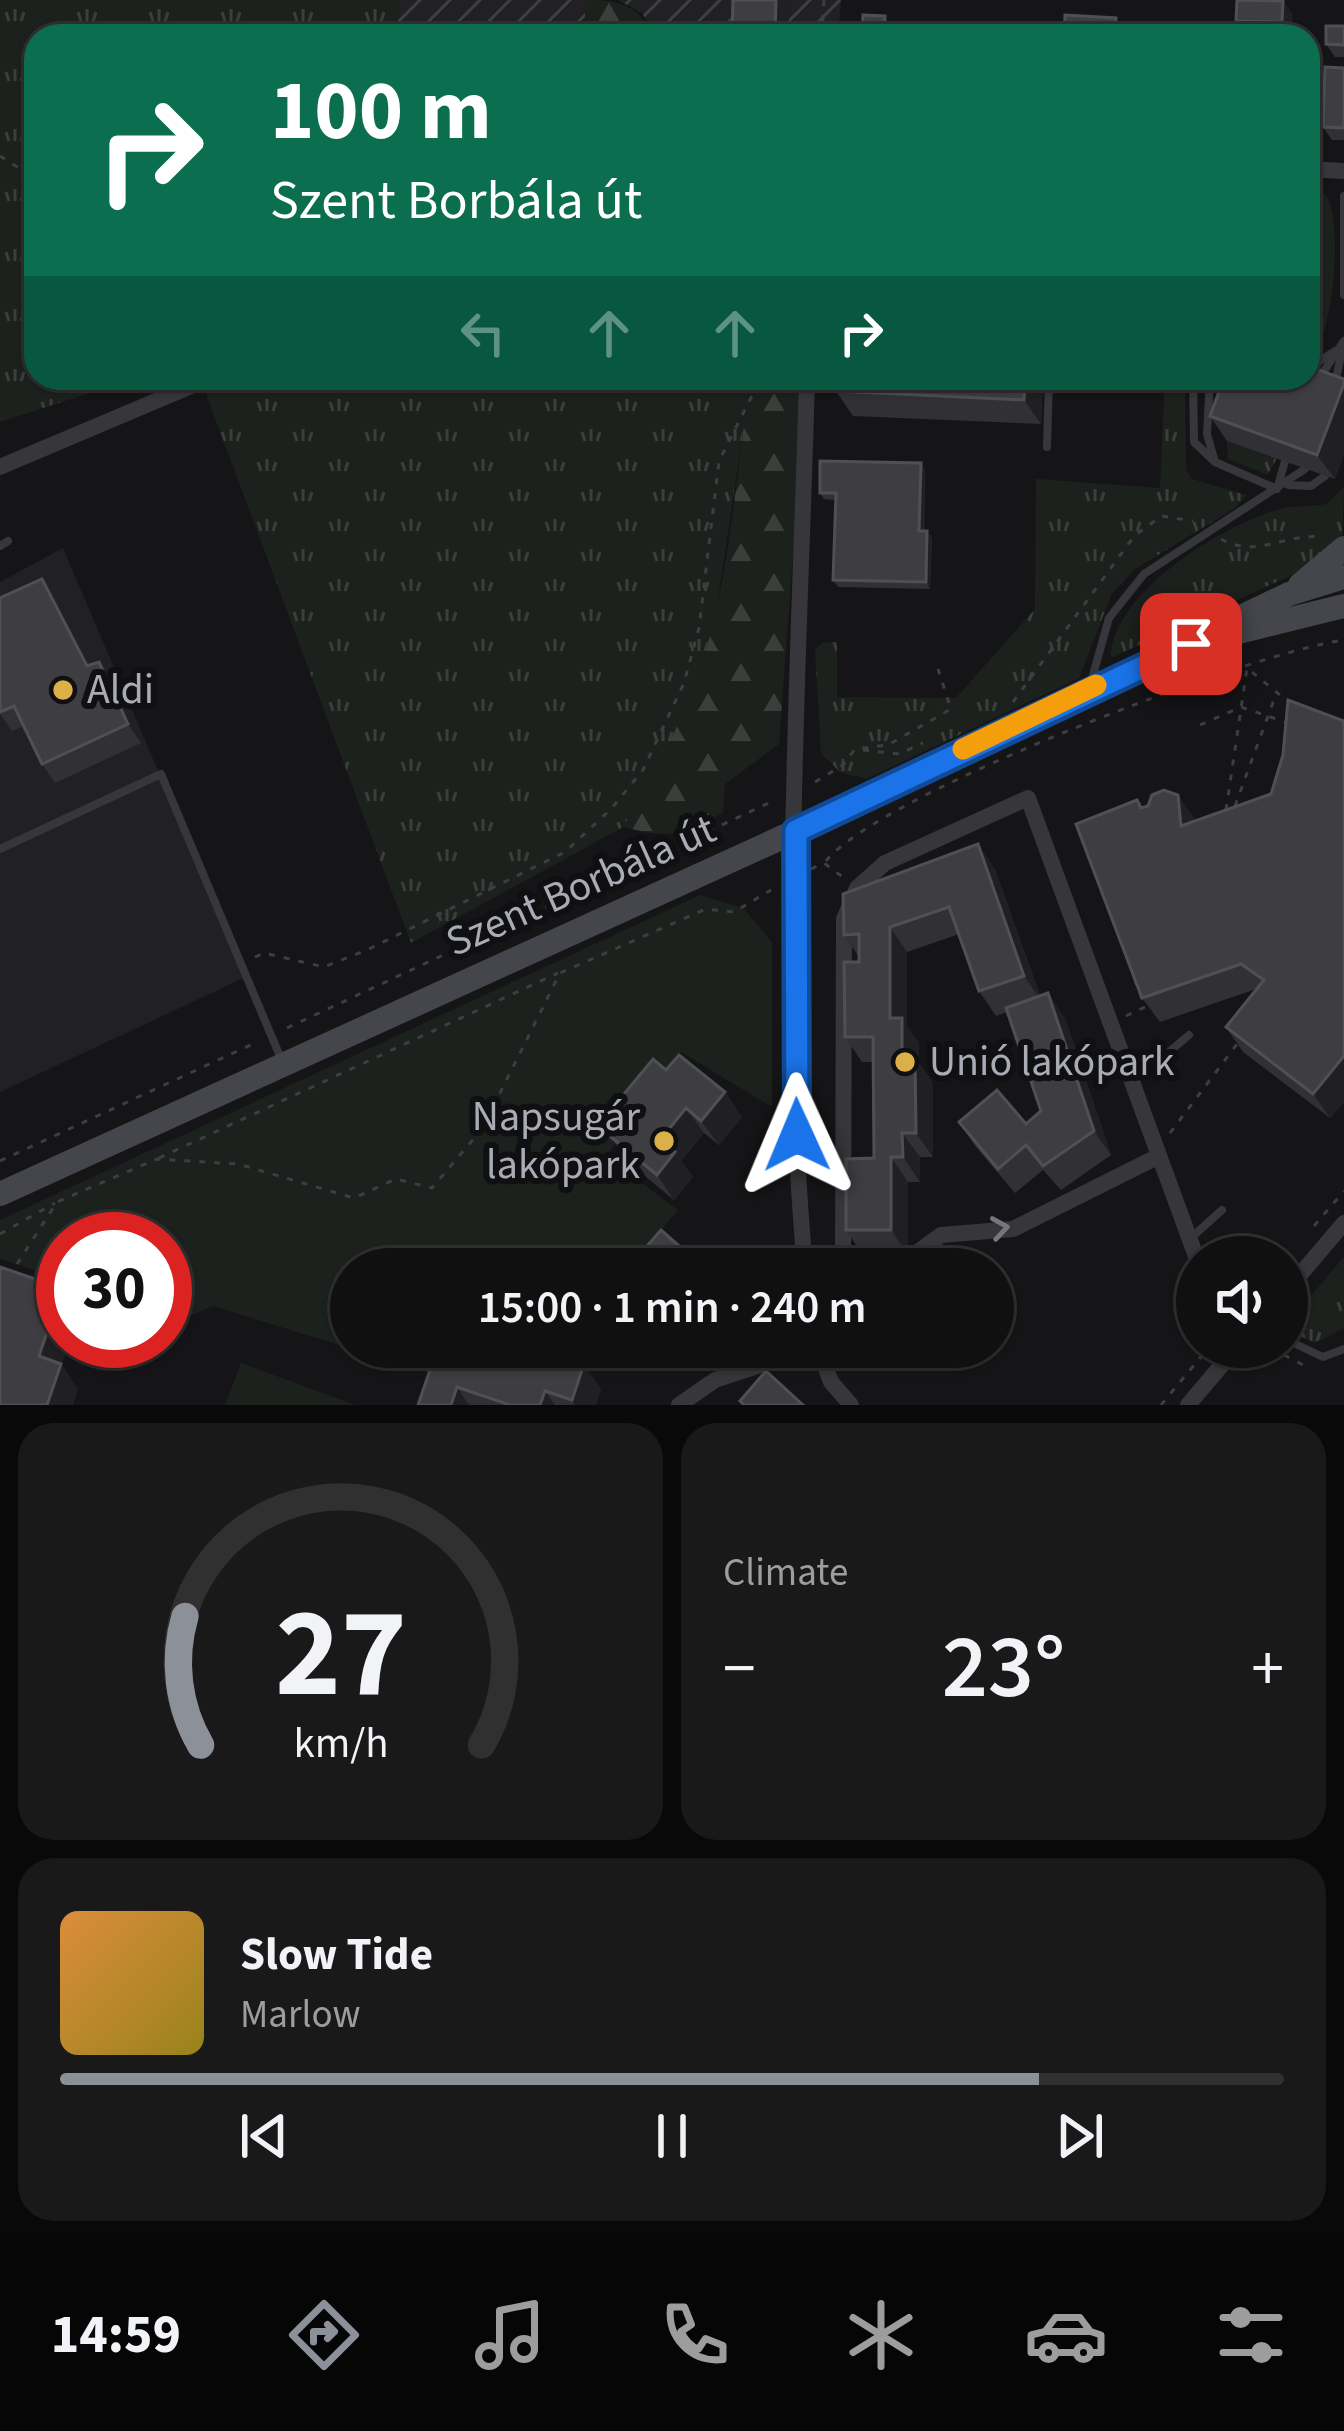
<!DOCTYPE html>
<meta charset="utf-8">
<style>
:root{--surface:#101011;--page:#19191a;--text:#f1f3f6;--muted:#9c9d9f;--line:#303031;--accent:#8c9099}
body{margin:0;font-family:"Source Sans 3",sans-serif;background:var(--page);color:var(--text);height:100vh;display:flex;flex-direction:column;font-size:45px;white-space:nowrap}
*{box-sizing:border-box;margin:0}
p{font-size:39px;color:var(--muted)}
.icon{flex:none;width:66px;height:66px;fill:none;stroke:currentColor;stroke-width:2;stroke-linecap:round;stroke-linejoin:round}
.map{position:relative;height:1405px;overflow:hidden}
.side{display:flex;flex-direction:column;gap:18px;padding:18px;background:#090909;flex:1}
.side>*{flex:none}
.guide{position:absolute;left:24px;top:24px;width:1296px;height:366px;border-radius:36px;box-shadow:0 3px 9px #0004,0 0 0 3px var(--line);background:#0b6e4f;color:#fff;overflow:hidden}
.buttons{position:absolute;left:1176px;top:1236px;display:grid;gap:24px}
.buttons a{display:grid;place-items:center;width:132px;height:132px;border-radius:50%;background:var(--surface);box-shadow:0 3px 9px #0004,0 0 0 3px var(--line);font-size:60px}
.speed{position:absolute;left:36px;top:1212px;display:flex;gap:24px;font-size:60px;font-weight:700;text-align:center}
.speed>*{display:grid;place-content:center;width:156px;height:156px;border-radius:50%;background:var(--surface);box-shadow:0 3px 9px #0004,0 0 0 3px var(--line);line-height:1}
.speed .limit{border:18px solid #d22;background:#fff;color:#111}
.pin{position:absolute;display:grid;place-items:center;width:102px;height:102px;color:#fff;margin:-51px;border-radius:24px;box-shadow:0 6px 18px #0006}
.me{position:absolute;width:132px;margin:-66px;rotate:359deg;stroke-linejoin:round;filter:drop-shadow(0 0 9px #0008)}
.turn{display:flex;align-items:center;gap:42px;height:252px;padding:0 48px;font-size:54px}
.turn .icon{width:156px;height:156px;stroke-width:2.5}
.turn b{display:block;font-size:84px;line-height:102px}
.lanes{display:flex;align-items:center;height:114px;padding:0 48px;background:#0003;justify-content:center;gap:60px;direction:ltr}
.lanes .off{opacity:.35}
.big{font-size:90px;font-weight:600;line-height:1.1}
.side .widget{flex:1;display:flex;flex-direction:column;justify-content:center;gap:18px;min-width:0;padding:0 42px;border-radius:36px;background:var(--page)}
.side .dial{align-items:center;gap:0}
.dial svg{height:312px;overflow:visible;fill:none;stroke:var(--line);stroke-width:7;stroke-linecap:round;text-anchor:middle}
.dial text{fill:var(--text);stroke:none}
.song{display:flex;align-items:center;gap:36px}
.cover{width:144px;height:144px;border-radius:18px;background:linear-gradient(135deg,hsl(30 70% 55%),hsl(50 70% 35%))}
.played{height:12px;border-radius:6px;background:linear-gradient(90deg,var(--accent) 80%,var(--line) 80%)}
.keys{display:flex;justify-content:space-around;direction:ltr}
.heat{display:flex;justify-content:space-between;align-items:center;font-size:66px;direction:ltr}
.side .tiles{flex:1;display:grid;gap:18px;grid-template-columns:1fr 1fr}
.widget:last-child{grid-column:span 2}
.trip{position:absolute;left:330px;top:1248px;width:684px;height:120px;border-radius:60px;background:var(--surface);box-shadow:0 3px 9px #0004,0 0 0 3px var(--line);font-weight:600;line-height:120px;text-align:center}
.menu{display:flex;height:192px;justify-content:space-around;align-items:center;background:#060607;color:var(--muted)}
.menu .icon{width:84px;height:84px}
.menu .active{color:var(--accent)}
.menu b{font-size:54px;color:var(--text)}
.map>svg:first-child{display:block}
.built{fill:#212124}
.industrial{fill:url(#industrial-furrows)}
.grass{fill:url(#grass-tufts)}
.forest{fill:url(#forest-firs)}
.park{fill:#1c211d}
.lines{fill:none;stroke-linecap:round;stroke-linejoin:round}
.path{stroke:#3d3e42;stroke-width:3;stroke-dasharray:6 9;stroke-linecap:butt}
.lane{stroke:#37373b;stroke-width:8}
.street{stroke:#37373b;stroke-width:16}
.secondary{stroke:#45464b;stroke-width:24}
.wall{fill:#313135}
.shaded-wall{fill:#202023}
.building{fill:#3e3e42;stroke:#4f5054;stroke-width:3}
.oneway{stroke:#76777e}
.route-casing{stroke:#114b97;stroke-width:30}
.route{stroke:#1a73e8;stroke-width:21}
.slow{stroke:#f59e0b;stroke-width:21}
.poi-dot{fill:#dbb049;stroke:#101012;stroke-width:4.5}
.labels{text-anchor:middle;dominant-baseline:central;stroke-width:12;stroke-linejoin:round;paint-order:stroke}
.poi-label{font-size:42px;fill:#a9acb5;stroke:#101012;text-anchor:start}
.street-label{font-size:42px;fill:#a9acb5;stroke:#101012}
</style>
<div class="map">
<svg width="1344" height="1405" viewBox="0 0 1344 1405">
<defs>
<pattern id="industrial-furrows" width="10" height="10" patternUnits="userSpaceOnUse" patternTransform="scale(3)"><rect width="10" height="10" fill="#212124"/><path d="M-1 1l2-2M0 10L10 0M9 11l2-2" fill="none" stroke="#3e3f42"/></pattern>
<pattern id="grass-tufts" width="24" height="20" patternUnits="userSpaceOnUse" patternTransform="scale(3)"><rect width="24" height="20" fill="#1c211d"/><path d="M3 7l-1-3M5 7V3M7 7l1-3M15 17l-1-3M17 17v-4M19 17l1-3" fill="none" stroke="#3a3f3c"/></pattern>
<pattern id="forest-firs" width="22" height="20" patternUnits="userSpaceOnUse" patternTransform="scale(3)"><rect width="22" height="20" fill="#1c211d"/><path d="M5 1l3.5 6h-7zM16 11l3.5 6h-7z" fill="#3a3f3c"/></pattern>
</defs>
<rect width="100%" height="100%" fill="#151517"/>
<!-- built -->
<path class="built" d="M63 548 246 977 0 1092V582Z"/>
<!-- industrial -->
<g class="industrial">
<path d="M399 0H586L584 36H397Z"/>
<path d="M618 0H841L838 36H655L642 13Z"/>
</g>
<!-- grass -->
<g class="grass">
<path d="M0 0H399L397 36H36V378H136L0 422Z"/>
<path d="M1308 190 1325 194C1344 217 1333 325 1316 350L1308 346V336L1314 335 1317 304 1308 303Z"/>
<path d="M200 378H751L716 612 697 681 663 761 623 827 411 943Z"/>
<path d="M1165 378H1185L1186 469 1192 479 1246 495 1235 508 1135 569 1112 593 1079 678 866 779 840 772 821 753 815 650 822 643 837 642V697L956 698 1035 609 1036 479 1160 488Z"/>
<path d="M1227 441 1277 458 1268 475 1228 459Z"/>
<path d="M1344 487 1342 543 1322 561 1111 658C1111 593 1224 524 1280 509 1295 505 1311 507 1326 504Z"/>
<path d="M1344 1257V1328L1315 1343 1300 1336 1293 1321 1296 1313Z"/>
</g>
<!-- forest -->
<g class="forest">
<path d="M586 0C621 0 637 5 655 36H584Z"/>
<path d="M751 378H806L779 744 725 784 723 812C687 837 666 838 623 827 664 760 697 692 715 616 733 539 738 456 751 378Z"/>
</g>
<!-- park -->
<g class="park">
<path d="M700 895 743 908 772 942V1107L681 1052 606 1156 678 1210 629 1269H351V1347H444L433 1374 213 1306 165 1327V1239H63V1279L0 1259V1220Z"/>
<path d="M241 1363 355 1405H225Z"/>
</g>
<g class="lines">
<!-- path -->
<g class="path">
<path d="M822 36 824 0"/>
<path d="M0 156 36 179"/>
<path d="M215 387 266 378"/>
<path d="M1221 539C1256 559 1285 533 1321 537"/>
<path d="M1013 702 1135 535 1162 516 1193 521"/>
<path d="M1200 725 1241 707 1288 723"/>
<path d="M863 750 899 754 923 743"/>
<path d="M815 782 843 765 855 749 888 745 951 709 938 669"/>
<path d="M1235 806 1275 697"/>
<path d="M1226 810 1247 668 1291 704"/>
<path d="M826 861C881 793 1250 653 1344 640"/>
<path d="M811 869 824 863 844 878"/>
<path d="M255 957 264 953 324 967 369 949 565 852 611 809 643 770 684 683 699 628 719 461 761 378"/>
<path d="M1126 1016 1145 1007 1135 980"/>
<path d="M287 1028 773 801"/>
<path d="M1170 1133 1240 1040"/>
<path d="M159 1158 558 973"/>
<path d="M0 1161 257 1042"/>
<path d="M1314 1226 1344 1191"/>
<path d="M0 1234 55 1203"/>
<path d="M17 1264 57 1202 157 1159 238 1164 354 1198 396 1179 432 1188 482 1129 560 973 706 909 734 912 771 890"/>
<path d="M1284 1355 1307 1367"/>
<path d="M1253 1358 1264 1347"/>
<path d="M1161 1405 1209 1347"/>
</g>
<!-- lane -->
<g class="lane">
<path d="M1344 196V295"/>
<path d="M1308 309H1310"/>
<path d="M1308 358 1318 362 1335 351"/>
<path d="M1193 378 1194 442 1214 461"/>
<path d="M1210 378 1207 434 1215 462 1277 489 1285 461"/>
<path d="M1318 380 1344 341"/>
<path d="M1335 383 1342 351"/>
<path d="M1047 447 1049 378"/>
<path d="M1288 485 1311 486 1325 476"/>
<path d="M0 546 8 541"/>
<path d="M1091 682 1109 618 1144 574 1305 469"/>
<path d="M0 849 161 774 282 1061"/>
<path d="M1131 1071 1169 1052 1189 1035"/>
<path d="M1193 1236 1222 1210"/>
<path d="M1287 1340 1323 1357 1344 1349"/>
</g>
<!-- street -->
<g class="street">
<path d="M1308 169 1344 171"/>
<path d="M0 467 196 384"/>
<path d="M805 1269C779 974 799 674 807 378"/>
<path d="M843 1269 844 919 857 888 885 863 1028 798 1197 1259"/>
<path d="M895 1269 941 1235 1013 1229 1159 1156"/>
<path d="M1287 1290 1344 1223"/>
<path d="M818 1347 831 1382 851 1405"/>
<path d="M679 1405 715 1380 815 1347"/>
<path d="M1188 1405 1237 1347"/>
</g>
<!-- secondary -->
<g class="secondary">
<path d="M1300 585 1344 548"/>
<path d="M1234 633 1344 606"/>
<path d="M0 1194 796 831 1289 594 1344 577"/>
</g>
</g>
<!-- wall -->
<g class="wall">
<path d="M1283 1 1292 14 1290 36 1245 33 1236 21Z"/>
<path d="M1344 26V57H1335L1326 44Z"/>
<path d="M1344 68V140H1332L1323 127Z"/>
<path d="M1043 378 1041 424 853 416 836 391Z"/>
<path d="M1344 379V454L1335 479 1227 441 1210 416Z"/>
<path d="M925 469 924 531H927L932 538 930 589 838 587 833 580 835 500 824 499 820 493Z"/>
<path d="M42 579 55 598 90 665 99 662 112 681 141 743 55 783 42 764 24 726 12 731 0 714V598Z"/>
<path d="M1344 721V1102L1330 1118 1243 1052 1226 1027 1256 989 1160 1022 1142 998V807L1195 820 1271 794Z"/>
<path d="M995 869 1040 996 1065 1018 1111 1155 1061 1190 1043 1170 1015 1193 976 1147 959 1122 1026 1124 1041 1111 1007 1012 996 1016 979 991 959 934 907 952V1027L919 1043V1063L933 1083V1157H920V1182H908V1255H863L846 1230 874 1158 873 1062H862L845 1037 859 957 844 935Z"/>
<path d="M666 1070 725 1092 742 1117 719 1145 704 1133 681 1161 693 1177 674 1200 628 1162 611 1137 619 1127 609 1112Z"/>
<path d="M438 1347 601 1389 596 1405H418Z"/>
</g>
<!-- shaded-wall -->
<g class="shaded-wall">
<path d="M776 0H790L788 36H775Z"/>
<path d="M1283 1 1292 14 1291 35 1282 22Z"/>
<path d="M885 16 898 35V36H884Z"/>
<path d="M1116 18 1125 31 1124 36H1114Z"/>
<path d="M1025 378H1043L1041 424 1024 400Z"/>
<path d="M1344 384V454L1335 479 1317 455Z"/>
<path d="M921 463 925 469 923 538 919 531Z"/>
<path d="M927 531 932 538 930 589 926 582Z"/>
<path d="M42 579 55 598 100 685 87 666Z"/>
<path d="M99 662 112 681 141 743 128 724Z"/>
<path d="M1178 795 1195 819 1198 850 1181 826Z"/>
<path d="M978 844 995 869 1041 1000 1024 976Z"/>
<path d="M890 927 907 952V1027L919 1043V1063L933 1083V1157L916 1133 902 1058 890 1018Z"/>
<path d="M1048 993 1065 1018 1111 1155 1094 1131Z"/>
<path d="M1344 1056V1102L1330 1118 1313 1094Z"/>
<path d="M725 1092 742 1117 719 1145 701 1121Z"/>
<path d="M686 1108 704 1133 681 1161 693 1177 674 1200 657 1175 660 1140Z"/>
<path d="M902 1133 920 1157V1182L903 1157Z"/>
<path d="M891 1157 908 1182V1255L891 1230Z"/>
<path d="M693 1258 701 1269H683Z"/>
<path d="M62 1288 63 1341H70L62 1365 78 1389 73 1405H47L39 1356Z"/>
<path d="M584 1364 601 1389 596 1405H575L572 1400Z"/>
<path d="M457 1387 469 1405H451Z"/>
<path d="M545 1391 555 1405H540Z"/>
</g>
<!-- building -->
<g class="building">
<path d="M733 0H776L775 36H732Z"/>
<path d="M1237 0 1283 1 1282 22 1236 21Z"/>
<path d="M863 15 885 16 884 36H847V31L862 32Z"/>
<path d="M1065 15 1116 18 1114 36H1064Z"/>
<path d="M1326 26H1344V45L1326 44Z"/>
<path d="M1269 32 1288 33V36H1269Z"/>
<path d="M1325 67 1344 68V128L1323 127Z"/>
<path d="M1308 366 1344 379V384L1317 455 1210 416 1224 378H1308Z"/>
<path d="M836 378H1025L1024 400 836 391Z"/>
<path d="M820 461 921 463 919 531H927L926 582 833 580 836 493H820Z"/>
<path d="M42 579 87 666 99 662 128 724 42 764 14 706 0 712V598Z"/>
<path d="M1288 700 1344 721V1056L1313 1094 1226 1027 1264 980 1241 964 1142 998 1076 824 1137 800 1141 808 1148 806 1152 795 1164 790 1178 795 1181 826 1271 794 1283 755Z"/>
<path d="M978 844 1024 976 979 991 949 907 890 927V1018H902V1058H915L916 1133H902L903 1157H891V1230H846V1159L874 1158 873 1037H845L844 962H859V934L844 935 843 894Z"/>
<path d="M1048 993 1094 1131 1043 1166 1026 1145 998 1169 959 1122 997 1090 1026 1124 1041 1111 1006 1008Z"/>
<path d="M679 1055 725 1092 701 1121 686 1108 660 1140 675 1152 657 1175 611 1137 622 1124 609 1112 653 1059 666 1070Z"/>
<path d="M661 1230 693 1258 683 1269H627Z"/>
<path d="M0 1267 62 1288 39 1356 61 1364 47 1405H0Z"/>
<path d="M438 1347H534L584 1364 572 1400 545 1391 540 1405H510L457 1387 451 1405H418Z"/>
<path d="M766 1371 803 1405H744L740 1401Z"/>
</g>
<!-- one-way arrows -->
<defs><path id="oneway-chevron" d="M-2-3.5L2.5 0L-2 3.5" fill="none" stroke-width="1.6" stroke-linecap="round" stroke-linejoin="round" transform="scale(3)"/></defs>
<use class="oneway" href="#oneway-chevron" transform="translate(1000 1228) rotate(-9)"/>
<g class="lines">
<!-- route casing -->
<g class="route-casing">
<path id="route" d="M797 1135 796 831 1191 644"/>
</g>
<!-- route -->
<use href="#route" class="route"/>
<!-- slow -->
<path class="slow" d="M963 749 1096 685"/>
</g>
<!-- markers -->
<g class="poi-dot">
<circle cx="63" cy="690" r="12"/>
<circle cx="905" cy="1062" r="12"/>
<circle cx="664" cy="1141" r="12"/>
</g>
<g class="labels">
<!-- poi labels -->
<g class="poi-label">
<text x="87" y="690">Aldi</text>
<text x="929" y="1062">Unió lakópark</text>
<text x="640" y="1117" text-anchor="end">Napsugár<tspan x="640" dy="48">lakópark</tspan></text>
</g>
<!-- street labels -->
<g class="street-label">
<text transform="translate(581 886) rotate(-24)">Szent Borbála út</text>
</g>
</g>
</svg>
<div class="buttons">
<a><svg class="icon" aria-label="sound" viewBox="0 0 24 24"><path d="M4 9h4l5-4v14l-5-4H4zM17 9q2 3 0 6"/></svg></a>
</div>
<div class="speed"><div class="limit">30</div></div>
<div class="pin" style="left:1191px;top:644px;background:#d93025"><svg class="icon" aria-label="arrive" viewBox="0 0 24 24"><path d="M6 21V4h12l-3 4 3 4H6"/></svg></div>
<svg class="me" style="left:797px;top:1135px" viewBox="-20 -20 40 40"><path d="M0-17L14 15 0 8-14 15z" fill="#1a73e8" stroke="#fff" stroke-width="4"/></svg>
<div class="trip">15:00 · 1 min · 240 m</div>
<div class="guide">
<div class="turn"><svg class="icon" aria-label="right" viewBox="0 0 24 24"><path d="M7 20v-9h11M14 6l5 5-5 5"/></svg><div><b>100 m</b>Szent Borbála út</div></div>
<div class="lanes"><svg class="icon off" aria-label="left" viewBox="0 0 24 24"><path d="M17 20v-9H6M10 6l-5 5 5 5"/></svg><svg class="icon off" aria-label="ahead" viewBox="0 0 24 24"><path d="M12 20V5M6 11l6-6 6 6"/></svg><svg class="icon off" aria-label="ahead" viewBox="0 0 24 24"><path d="M12 20V5M6 11l6-6 6 6"/></svg><svg class="icon" aria-label="right" viewBox="0 0 24 24"><path d="M7 20v-9h11M14 6l5 5-5 5"/></svg></div>
</div>
</div>
<section class="side">
<div class="tiles">
<div class="widget dial"><svg viewBox="0 0 100 80">
<path d="M14 69A42 42 0 1 1 86 69"/>
<path d="M14 69A42 42 0 0 1 10 36" stroke="#8c9099"/>
<text x="50" y="56" font-size="32" font-weight="700">27</text>
<text x="50" y="72" font-size="11">km/h</text>
</svg></div>
<div class="widget"><p>Climate</p>
<div class="heat"><a>−</a><b class="big">23°</b><a>+</a></div>
</div>
<div class="widget">
<div class="song"><i class="cover"></i><div><b>Slow Tide</b><p>Marlow</p></div></div>
<div class="played"></div>
<div class="keys"><svg class="icon" aria-label="previous" viewBox="0 0 24 24"><path d="M18 5L8 12l10 7zM5 5v14"/></svg><svg class="icon" aria-label="pause" viewBox="0 0 24 24"><path d="M8 5v14M16 5v14"/></svg><svg class="icon" aria-label="next" viewBox="0 0 24 24"><path d="M6 5l10 7-10 7zM19 5v14"/></svg></div>
</div>
</div>
</section>
<nav class="menu">
<b>14:59</b>
<svg class="icon active" aria-label="directions" viewBox="0 0 24 24"><path d="M12 3l9 9-9 9-9-9zM9 14v-3h6M13 9l2 2-2 2"/></svg>
<svg class="icon" aria-label="music" viewBox="0 0 24 24"><path d="M9 18V5l10-2v13"/><circle cx="6" cy="18" r="3"/><circle cx="16" cy="16" r="3"/></svg>
<svg class="icon" aria-label="phone" viewBox="0 0 24 24"><path d="M5 4h4l2 5-3 2q2 4 5 5l2-3 5 2v4C11 20 4 13 5 4z"/></svg>
<svg class="icon" aria-label="climate" viewBox="0 0 24 24"><path d="M12 3v18M4 7l16 10M4 17L20 7"/></svg>
<svg class="icon" aria-label="car" viewBox="0 0 24 24"><path d="M5 17H2v-5l4-1 3-4h7l3 4 3 1v5h-3M9 17h6M6 11h13"/><circle cx="7" cy="17" r="2"/><circle cx="17" cy="17" r="2"/></svg>
<svg class="icon" aria-label="filters" viewBox="0 0 24 24"><path d="M4 7h16M4 17h16"/><circle cx="9" cy="7" r="2"/><circle cx="15" cy="17" r="2"/></svg>
</nav>
